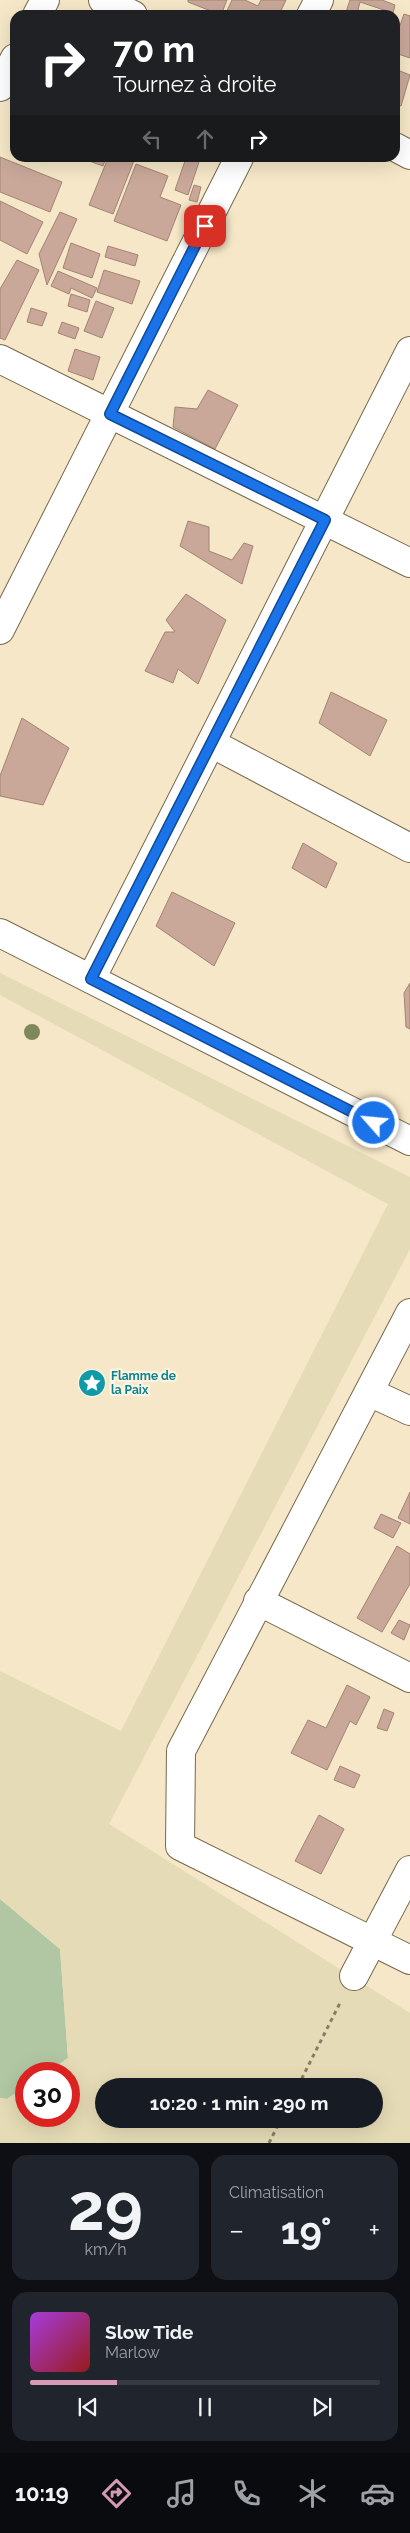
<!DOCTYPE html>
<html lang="fr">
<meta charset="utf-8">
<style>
:root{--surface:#171b24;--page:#20242c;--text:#f1f3f6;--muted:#9ea1a6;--line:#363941;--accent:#d69ab8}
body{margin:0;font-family:Raleway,sans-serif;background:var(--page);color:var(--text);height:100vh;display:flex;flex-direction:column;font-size:19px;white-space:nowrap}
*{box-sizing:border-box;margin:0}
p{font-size:16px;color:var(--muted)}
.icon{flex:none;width:28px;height:28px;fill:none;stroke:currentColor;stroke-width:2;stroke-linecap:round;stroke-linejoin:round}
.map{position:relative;height:2143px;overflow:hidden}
.details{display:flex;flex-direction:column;gap:12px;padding:12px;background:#0d0f14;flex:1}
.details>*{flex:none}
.top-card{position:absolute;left:10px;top:10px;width:390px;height:152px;border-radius:15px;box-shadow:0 5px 20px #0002;background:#202124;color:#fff;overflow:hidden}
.speed{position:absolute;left:15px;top:2062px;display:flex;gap:10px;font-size:25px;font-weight:700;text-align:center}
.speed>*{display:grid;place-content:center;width:65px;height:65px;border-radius:50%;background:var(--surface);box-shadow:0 5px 20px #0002;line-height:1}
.speed .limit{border:8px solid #d22;background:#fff;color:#111}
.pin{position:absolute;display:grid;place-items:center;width:42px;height:42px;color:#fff;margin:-21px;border-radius:10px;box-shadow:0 2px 8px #0006}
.me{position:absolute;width:55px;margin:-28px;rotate:297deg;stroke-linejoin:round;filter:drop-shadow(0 0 4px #0008)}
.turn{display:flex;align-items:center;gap:18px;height:105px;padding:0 20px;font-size:22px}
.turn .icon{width:65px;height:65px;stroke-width:2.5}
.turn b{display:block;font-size:35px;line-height:42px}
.lanes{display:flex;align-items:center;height:48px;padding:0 20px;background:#0003;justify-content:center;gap:25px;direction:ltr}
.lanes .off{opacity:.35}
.big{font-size:38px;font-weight:700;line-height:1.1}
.details .card{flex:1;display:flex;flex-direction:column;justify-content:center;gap:8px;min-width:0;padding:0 18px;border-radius:15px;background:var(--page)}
.details .dial{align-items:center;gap:0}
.dial b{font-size:65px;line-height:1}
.song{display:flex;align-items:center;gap:15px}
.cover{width:60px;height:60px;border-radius:8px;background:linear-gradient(135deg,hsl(280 70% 55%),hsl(0 70% 35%))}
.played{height:5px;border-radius:2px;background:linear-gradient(90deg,var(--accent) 25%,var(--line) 25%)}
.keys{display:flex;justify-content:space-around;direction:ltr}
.heat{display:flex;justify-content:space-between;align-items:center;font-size:28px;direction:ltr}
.details .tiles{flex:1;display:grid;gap:12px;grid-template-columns:1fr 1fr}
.card:last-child{grid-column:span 2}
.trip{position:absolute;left:95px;top:2078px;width:288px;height:50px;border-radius:25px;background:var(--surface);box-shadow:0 5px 20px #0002;font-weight:700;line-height:50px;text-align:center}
.tab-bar{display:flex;height:80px;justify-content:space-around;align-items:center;background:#090b0e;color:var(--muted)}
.tab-bar .icon{width:35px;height:35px}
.tab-bar .on{color:var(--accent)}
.tab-bar b{font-size:22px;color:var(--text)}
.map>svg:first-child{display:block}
.green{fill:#b1c7a3}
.sand{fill:#e5dbb6;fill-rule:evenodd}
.building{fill:#c9a899;stroke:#a38375}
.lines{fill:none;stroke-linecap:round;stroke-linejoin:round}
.minor-casing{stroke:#76694d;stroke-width:30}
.path{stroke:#887e68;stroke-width:3;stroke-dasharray:4 4;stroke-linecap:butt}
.minor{stroke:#fff;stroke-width:28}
.tree{fill:#7f885a}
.route-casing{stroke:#114b97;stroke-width:12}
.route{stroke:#1a73e8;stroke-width:9}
.labels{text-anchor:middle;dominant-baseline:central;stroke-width:4.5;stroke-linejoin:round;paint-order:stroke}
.culture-label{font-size:12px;font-weight:bold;fill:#0d838f;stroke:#fdf5e2;text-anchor:start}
</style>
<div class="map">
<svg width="410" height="2143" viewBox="0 0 410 2143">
<rect width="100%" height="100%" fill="#f5e7c7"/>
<!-- green -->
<path class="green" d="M0 1899 60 1949 68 2058 45 2074H26V2086L7 2099 0 2098Z"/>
<!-- sand -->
<path class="sand" d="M0 973 410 1177V1249L109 1824 410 2013V2143H0V2098L7 2099 26 2086V2116H69V2074H45L68 2058 60 1949 0 1899V1671L121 1731 388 1204 0 995ZM104 2086H374V2119H104Z"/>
<!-- building -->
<g class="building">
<path d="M188 0H227L221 15 188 2Z"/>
<path d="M232 0H245L258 6 261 0H286L279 15H225Z"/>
<path d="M350 0H382L395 5 393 13 360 2 358 10 374 15H345Z"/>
<path d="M404 14 410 16V58L395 53V40Z"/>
<path d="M395 69 410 75 401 106 395 104Z"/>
<path d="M0 157 62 182 50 212 0 192Z"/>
<path d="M81 158H106L103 166Z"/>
<path d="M108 158H135L113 214 89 205Z"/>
<path d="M186 158 199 162 188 195 175 190Z"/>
<path d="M136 164 168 176 160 197 181 205 167 241 114 221Z"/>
<path d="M194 185 201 187 197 202 189 200Z"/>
<path d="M0 201 43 222 27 254 0 240Z"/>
<path d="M60 212 77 219 47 285 39 254Z"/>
<path d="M71 243 100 254 92 278 63 268Z"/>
<path d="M108 246 138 255 135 266 105 257Z"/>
<path d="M17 260 39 270 5 340 0 338V289Z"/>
<path d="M104 270 140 281 132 304 97 292Z"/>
<path d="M58 271 97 288 92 298 71 288 69 294 51 286Z"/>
<path d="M71 294 90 300 87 312 68 306Z"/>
<path d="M96 301 114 308 102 338 84 331Z"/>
<path d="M31 308 47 313 42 326 27 322Z"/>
<path d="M62 322 79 328 75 339 58 333Z"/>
<path d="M75 349 100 357 93 380 68 371Z"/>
<path d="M208 390 238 405 215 449 173 427 175 407 197 409Z"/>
<path d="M188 521 209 527V551L232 560 244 543 253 546 242 584 180 546Z"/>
<path d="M186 594 226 620 198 684 178 669 173 683 145 671 165 632H175L166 620Z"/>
<path d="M331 692 387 720 370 756 319 723Z"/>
<path d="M22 718 69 748 43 805 0 796V776Z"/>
<path d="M303 843 337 863 326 888 292 868Z"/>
<path d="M172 892 235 923 214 966 156 926Z"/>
<path d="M410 983V1029L406 1027 404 993Z"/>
<path d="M410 1492V1524L398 1518Z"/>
<path d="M381 1514 401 1523 393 1538 374 1528Z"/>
<path d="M397 1546 410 1554V1584L382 1632 357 1618Z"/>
<path d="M399 1620 410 1625 404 1640 391 1633Z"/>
<path d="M347 1685 370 1697 356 1725 350 1721 327 1770 291 1753 308 1720 326 1728Z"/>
<path d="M384 1709 394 1713 387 1731 377 1728Z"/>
<path d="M340 1766 360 1775 354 1788 334 1780Z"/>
<path d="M319 1815 344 1829 321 1874 295 1861Z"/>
</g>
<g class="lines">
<!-- minor casing -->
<g class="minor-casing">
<g id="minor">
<path d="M103 0 133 15"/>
<path d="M37 15 45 0"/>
<path d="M311 15 319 0"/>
<path d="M0 87 15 58"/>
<path d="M395 147 410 155"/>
<path d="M0 359 410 563"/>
<path d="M0 630 239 158"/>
<path d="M211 743 410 848"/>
<path d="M0 933 410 1141"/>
<path d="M91 979 410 351"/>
<path d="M410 1313 181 1751 180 1846 410 1960"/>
<path d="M369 1392 410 1411"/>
<path d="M258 1601 410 1678"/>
<path d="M354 1976 410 1870"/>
</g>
</g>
<!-- path -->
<g class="path">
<path d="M298 2086 341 2001"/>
<path d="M269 2143 281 2119"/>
</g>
<!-- minor -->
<use href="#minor" class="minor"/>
</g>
<!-- trees -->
<circle class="tree" cx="32" cy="1032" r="8"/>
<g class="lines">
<!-- route casing -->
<g class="route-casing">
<path id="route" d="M205 226 110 414 325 520 91 979 374 1123"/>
</g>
<!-- route -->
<use href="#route" class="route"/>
</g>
<!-- icons -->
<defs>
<g id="sight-disc" transform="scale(1.4375)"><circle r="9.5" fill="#0f9aa8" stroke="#fdf5e2"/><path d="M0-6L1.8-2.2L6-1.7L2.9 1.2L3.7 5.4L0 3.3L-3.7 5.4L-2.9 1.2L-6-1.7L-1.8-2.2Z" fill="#fff"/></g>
</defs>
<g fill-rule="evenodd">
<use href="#sight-disc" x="92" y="1383"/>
</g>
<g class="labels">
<!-- culture labels -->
<g class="culture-label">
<text x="111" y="1376">Flamme de<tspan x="111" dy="14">la Paix</tspan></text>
</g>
</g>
</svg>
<div class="speed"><div class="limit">30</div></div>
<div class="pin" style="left:205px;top:226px;background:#d93025"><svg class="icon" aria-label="arrive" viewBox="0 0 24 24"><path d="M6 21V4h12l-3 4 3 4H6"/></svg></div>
<svg class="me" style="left:374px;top:1123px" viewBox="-20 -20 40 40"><circle r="17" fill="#1a73e8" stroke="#fff" stroke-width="3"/><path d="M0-11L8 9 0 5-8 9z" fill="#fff"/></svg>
<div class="trip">10:20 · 1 min · 290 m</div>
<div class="top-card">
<div class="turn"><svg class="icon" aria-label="right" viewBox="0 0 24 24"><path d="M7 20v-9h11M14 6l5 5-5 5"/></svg><div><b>70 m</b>Tournez à droite</div></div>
<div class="lanes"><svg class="icon off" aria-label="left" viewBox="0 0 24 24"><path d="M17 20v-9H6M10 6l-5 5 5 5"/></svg><svg class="icon off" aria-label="ahead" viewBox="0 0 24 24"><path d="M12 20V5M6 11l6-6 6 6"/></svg><svg class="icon" aria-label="right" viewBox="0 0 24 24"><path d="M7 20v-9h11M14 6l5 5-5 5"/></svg></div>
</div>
</div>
<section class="details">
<div class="tiles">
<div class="card dial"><b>29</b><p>km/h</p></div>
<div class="card"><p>Climatisation</p>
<div class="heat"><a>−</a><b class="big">19°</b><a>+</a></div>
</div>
<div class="card">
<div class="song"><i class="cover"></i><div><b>Slow Tide</b><p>Marlow</p></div></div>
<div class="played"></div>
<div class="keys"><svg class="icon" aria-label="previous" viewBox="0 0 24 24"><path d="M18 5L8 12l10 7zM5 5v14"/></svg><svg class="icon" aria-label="pause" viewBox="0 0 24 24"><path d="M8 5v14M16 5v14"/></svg><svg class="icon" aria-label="next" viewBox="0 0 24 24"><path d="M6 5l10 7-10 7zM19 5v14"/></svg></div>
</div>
</div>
</section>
<nav class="tab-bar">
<b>10:19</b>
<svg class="icon on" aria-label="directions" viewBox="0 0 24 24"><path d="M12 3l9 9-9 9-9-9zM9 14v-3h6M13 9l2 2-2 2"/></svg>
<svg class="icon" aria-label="music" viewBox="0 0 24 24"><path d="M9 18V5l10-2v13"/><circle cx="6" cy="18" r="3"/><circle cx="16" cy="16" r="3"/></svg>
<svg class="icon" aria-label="phone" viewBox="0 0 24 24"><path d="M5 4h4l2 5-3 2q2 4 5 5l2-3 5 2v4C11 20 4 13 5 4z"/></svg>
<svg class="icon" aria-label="climate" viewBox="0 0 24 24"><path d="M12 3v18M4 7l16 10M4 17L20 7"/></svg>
<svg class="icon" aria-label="car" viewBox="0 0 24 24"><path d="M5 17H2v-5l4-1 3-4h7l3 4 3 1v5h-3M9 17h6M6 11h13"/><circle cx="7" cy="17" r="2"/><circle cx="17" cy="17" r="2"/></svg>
</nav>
